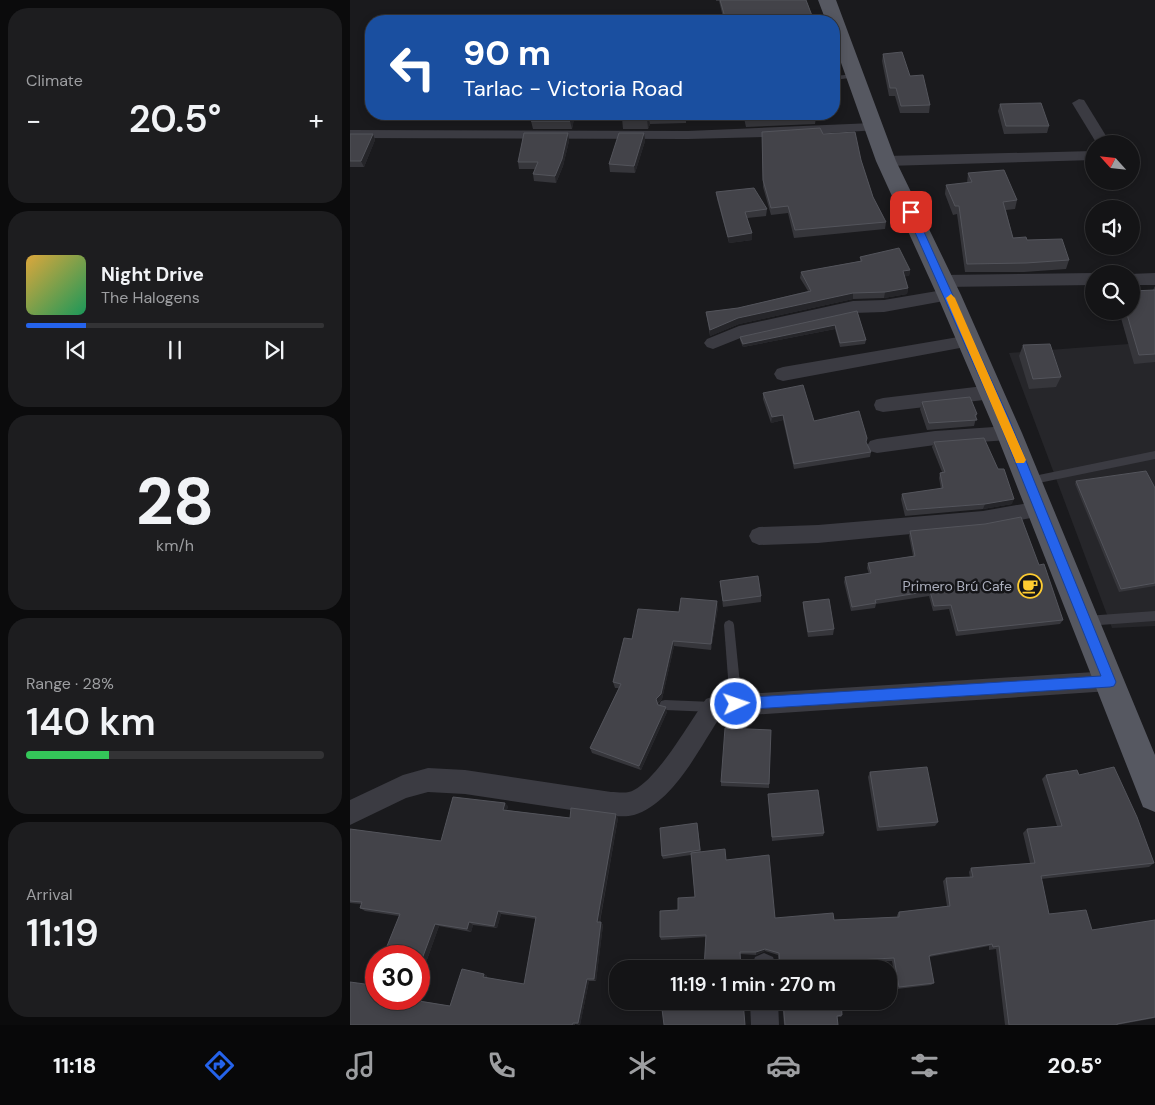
<!DOCTYPE html>
<meta charset="utf-8">
<style>
:root{--surface:#141416;--page:#1d1d1f;--text:#f1f3f6;--muted:#9d9ea1;--line:#333335;--accent:#2563eb}
body{margin:0;font-family:"DM Sans",sans-serif;background:var(--page);color:var(--text);height:100vh;display:flex;flex-direction:column;font-size:19px;white-space:nowrap}
*{box-sizing:border-box;margin:0}
p{font-size:16px;color:var(--muted)}
.icon{flex:none;width:28px;height:28px;fill:none;stroke:currentColor;stroke-width:2;stroke-linecap:round;stroke-linejoin:round}
.map{position:relative;flex:1;overflow:hidden}
.side{display:flex;flex-direction:column;gap:8px;padding:8px;background:#0b0b0c;width:350px}
.side>*{flex:none}
.top-card{position:absolute;left:15px;top:15px;width:475px;height:105px;border-radius:20px;box-shadow:0 2px 8px #0003,0 0 0 1px var(--line);background:#1a4fa0;color:#fff;overflow:hidden}
.needle{width:32px;rotate:297deg}
.fabs{position:absolute;left:735px;top:135px;display:grid;gap:10px}
.fabs a{display:grid;place-items:center;width:55px;height:55px;border-radius:50%;background:var(--surface);box-shadow:0 2px 8px #0003,0 0 0 1px var(--line);font-size:25px}
.speed{position:absolute;left:15px;top:945px;display:flex;gap:10px;font-size:25px;font-weight:700;text-align:center}
.speed>*{display:grid;place-content:center;width:65px;height:65px;border-radius:50%;background:var(--surface);box-shadow:0 2px 8px #0003,0 0 0 1px var(--line);line-height:1}
.speed .limit{border:8px solid #d22;background:#fff;color:#111}
.pin{position:absolute;display:grid;place-items:center;width:42px;height:42px;color:#fff;margin:-21px;border-radius:10px;box-shadow:0 2px 8px #0006}
.me{position:absolute;width:55px;margin:-28px;rotate:87deg;stroke-linejoin:round;filter:drop-shadow(0 0 4px #0008)}
.turn{display:flex;align-items:center;gap:18px;height:105px;padding:0 15px;font-size:22px}
.turn .icon{width:65px;height:65px;stroke-width:2.5}
.turn b{display:block;font-size:35px;line-height:42px}
.big{font-size:38px;font-weight:600;line-height:1.1}
.side .tile{flex:1;display:flex;flex-direction:column;justify-content:center;gap:8px;min-width:0;padding:0 18px;border-radius:20px;background:var(--page)}
.side .dial{align-items:center;gap:0}
.dial b{font-size:65px;line-height:1}
.song{display:flex;align-items:center;gap:15px}
.cover{width:60px;height:60px;border-radius:8px;background:linear-gradient(135deg,hsl(40 70% 55%),hsl(150 70% 35%))}
.played{height:5px;border-radius:2px;background:linear-gradient(90deg,var(--accent) 20%,var(--line) 20%)}
.keys{display:flex;justify-content:space-around;direction:ltr}
.heat{display:flex;justify-content:space-between;align-items:center;font-size:28px;direction:ltr}
.charge{height:8px;border-radius:4px;background:linear-gradient(90deg,#34c759 28%,var(--line) 0)}
.trip{position:absolute;left:259px;top:960px;width:288px;height:50px;border-radius:20px;background:var(--surface);box-shadow:0 2px 8px #0003,0 0 0 1px var(--line);font-weight:600;line-height:50px;text-align:center}
.tabs{display:flex;height:80px;justify-content:space-around;align-items:center;background:#080809;color:var(--muted)}
.tabs .icon{width:35px;height:35px}
.tabs .current{color:var(--accent)}
.tabs b{font-size:22px;color:var(--text)}
main{display:flex;flex:1;min-height:0}
.map>svg:first-child{display:block}
.built{fill:#26262a}
.lines{fill:none;stroke-linecap:round;stroke-linejoin:round}
.lane{fill:#3b3b42;fill-rule:evenodd}
.street{fill:#3b3b42;fill-rule:evenodd}
.primary{fill:#565861;fill-rule:evenodd}
.wall{fill:#36363b}
.shaded-wall{fill:#252529}
.building{fill:#434349;stroke:#53545b}
.route{fill:#2563eb;stroke:#184099}
.slow{fill:#f59e0b}
.labels{text-anchor:middle;dominant-baseline:central;stroke-width:5;stroke-linejoin:round;paint-order:stroke}
.poi-label{font-size:14px;fill:#acafbd;stroke:#151518;text-anchor:end}
</style>
<main>
<section class="side">
<div class="tile"><p>Climate</p>
<div class="heat"><a>−</a><b class="big">20.5°</b><a>+</a></div>
</div>
<div class="tile">
<div class="song"><i class="cover"></i><div><b>Night Drive</b><p>The Halogens</p></div></div>
<div class="played"></div>
<div class="keys"><svg class="icon" aria-label="previous" viewBox="0 0 24 24"><path d="M18 5L8 12l10 7zM5 5v14"/></svg><svg class="icon" aria-label="pause" viewBox="0 0 24 24"><path d="M8 5v14M16 5v14"/></svg><svg class="icon" aria-label="next" viewBox="0 0 24 24"><path d="M6 5l10 7-10 7zM19 5v14"/></svg></div>
</div>
<div class="tile dial"><b>28</b><p>km/h</p></div>
<div class="tile"><p>Range · 28%</p><b class="big">140 km</b><div class="charge"></div></div>
<div class="tile"><p>Arrival</p><b class="big">11:19</b></div>
</section>
<div class="map">
<svg width="805" height="1025" viewBox="0 0 805 1025">
<rect width="100%" height="100%" fill="#1a1a1d"/>
<!-- built -->
<path class="built" d="M805 342V626L762 628 659 353Z"/>
<g class="lines">
<!-- lane -->
<g class="lane">
<path d="M505 74 507 75V77L484 80V76Z"/>
<path d="M805 451V459L679 485 676 484 674 481 676 478 679 477Z"/>
<path d="M805 611V621L736 626 732 624 731 621 732 618 736 616Z"/>
<path d="M379 620 383 622 384 625 392 704 390 708 386 709 382 708 380 704 374 625 375 622Z"/>
<path d="M315 700 363 702 367 703 369 707 367 711 363 712 315 710 311 709 309 705 311 701Z"/>
</g>
<!-- street -->
<g class="street">
<path d="M729 99 734 100 761 144H747L722 103Z"/>
<path d="M523 123 528 124 530 127 528 130 416 137 338 139 0 138V130L338 131Z"/>
<path d="M744 151V160L536 166 531 164 529 161 531 158 536 156Z"/>
<path d="M744 273 746 274H744V285L593 287 587 285 585 281 587 277 593 275Z"/>
<path d="M805 273V285H781V274H779Z"/>
<path d="M599 289 605 291 607 295 605 299 534 312 503 313 393 337 363 349 357 347 354 343 357 339 389 326 503 301 534 300Z"/>
<path d="M620 335 626 337 629 341 626 345 433 381 427 379 424 374 427 369 433 367Z"/>
<path d="M642 385 648 387 651 392 648 397 642 399 533 412 526 410 524 405 526 400 533 398Z"/>
<path d="M659 426 666 428 668 433 666 438 659 440 585 445 527 453 520 451 517 446 520 441 527 439 585 431Z"/>
<path d="M690 501 697 503 700 509 697 515 633 527 468 543 409 545 402 542 399 536 402 530 409 527 468 525 633 511Z"/>
<path d="M760 671 768 674 771 681 768 688 760 691 370 717C349 749 323 803 284 815 277 817 269 816 261 816L115 794 78 792 56 798 0 825V800L53 775 78 768 115 770 261 792C268 792 278 794 284 790 309 777 339 723 356 699L364 696Z"/>
<path d="M414 953 423 957 427 969H401L405 957Z"/>
<path d="M400 1001H428L429 1025H401Z"/>
</g>
<!-- primary -->
<path class="primary" d="M468 0H486L546 161 611 295 672 433 805 755V812L793 807 646 433 587 295 526 161 484 43V21H476Z"/>
</g>
<!-- wall -->
<g class="wall">
<path d="M366 0H456L464 21H374L369 1H366Z"/>
<path d="M533 54 560 76 580 105 579 113H550L545 96H539L532 61Z"/>
<path d="M650 104 699 126 697 133 654 134 648 111Z"/>
<path d="M225 114 222 129H183L181 121Z"/>
<path d="M273 114H336V123L300 124 298 129H273L272 118Z"/>
<path d="M393 114H464L466 117 465 124 396 127Z"/>
<path d="M218 133 219 141 213 166 206 183 184 181 183 174 185 169H169L168 162Z"/>
<path d="M294 133 295 141 285 173 260 172 259 164Z"/>
<path d="M0 134H23L25 140 14 167H0Z"/>
<path d="M473 134 511 160 523 197 536 222 535 229 444 238 438 213 421 215 413 187 412 139Z"/>
<path d="M618 173 667 200 665 209 656 210 663 238 677 240 719 260 716 269 674 272H615L607 214 603 215 595 194 596 185 617 183Z"/>
<path d="M366 192 417 209 416 216 397 218 402 240 379 243 367 199Z"/>
<path d="M510 257 560 270 559 276H554L558 288 557 294 534 298 503 299 389 324 360 336 356 312 388 308 458 291 450 278 451 272 510 261Z"/>
<path d="M805 286V362L784 364 769 311H781L803 290Z"/>
<path d="M507 311 516 340 515 344 490 347 485 329 393 347 390 340V337Z"/>
<path d="M673 345 711 377 706 387 679 389 669 356Z"/>
<path d="M413 393 521 452 520 457 444 469 433 420 421 423 413 399Z"/>
<path d="M572 402 627 414 624 426 577 430 570 409Z"/>
<path d="M584 442 662 504 633 509 555 516 551 499 552 494 591 489 589 478 590 473 592 472 582 447Z"/>
<path d="M726 481 805 488V586L769 592 725 484Z"/>
<path d="M560 531 689 565 713 620 710 624 606 636 599 609 583 611 579 596 526 604 525 608 501 611 494 582 495 577 519 574 517 568 518 563 563 556 559 536Z"/>
<path d="M370 581 411 596V602L373 607Z"/>
<path d="M453 602 484 629 483 635 458 637 453 608Z"/>
<path d="M368 607 361 650 324 646 312 699 308 704 317 712 291 770 242 753 240 748 269 688H265L263 682 282 639 329 612Z"/>
<path d="M421 730 419 788 371 786V782Z"/>
<path d="M520 772 588 822 585 826 527 831 518 777Z"/>
<path d="M696 775H729L804 863 799 867 691 879 699 914 742 930 805 921V1018L767 1025H655L646 949 639 950V946L579 957 584 983 581 985 547 989 542 961 487 963 488 969H429L428 955 415 951 406 955 390 954 356 937 311 940 310 937 328 910 345 897 341 855 313 859 312 856 347 823 351 852 376 860 425 918 484 920 547 917V915L549 912 597 906 593 881 596 878H620L619 872 621 868 680 863 673 833 677 829 707 826 692 779Z"/>
<path d="M418 794 474 833 473 836 422 841Z"/>
<path d="M158 806 157 810 220 818H268L250 922 253 925 246 981H239L230 1025 225 1024V1025H0L67 1000 100 1006 134 974 137 976V978L174 984 186 919 151 914 147 928 123 925 121 932 89 926 74 968 76 970 69 995 49 916 15 911 10 908 11 904 0 903V829L91 841Z"/>
<path d="M432 1001H491L492 1015 491 1017H487L488 1025H434Z"/>
</g>
<!-- shaded-wall -->
<g class="shaded-wall">
<path d="M222 114H225L222 129 220 121Z"/>
<path d="M298 114 300 124 298 129 297 118Z"/>
<path d="M218 133 219 141 213 166 206 183 205 176Z"/>
<path d="M294 133 295 141 285 173 284 166Z"/>
<path d="M23 134 25 140 14 167 11 161Z"/>
<path d="M402 233V240L379 243 378 237Z"/>
<path d="M560 270 559 276 552 277 553 271Z"/>
<path d="M558 288 557 294 534 298 535 292Z"/>
<path d="M503 293V299L389 324 360 336V330L388 318Z"/>
<path d="M485 325V329L393 347V344Z"/>
<path d="M433 415V420L421 423 422 417Z"/>
<path d="M664 499 662 504 633 509 635 504Z"/>
<path d="M367 601 368 607 361 650V644Z"/>
<path d="M323 641 324 646 312 699 307 704 306 699Z"/>
<path d="M316 707 317 712 291 770 289 766Z"/>
<path d="M155 803 158 806 156 813 153 810Z"/>
<path d="M266 814 268 818 249 925 247 922Z"/>
<path d="M148 911 151 914 147 928 144 926Z"/>
<path d="M119 922 123 925 121 932 117 929Z"/>
<path d="M251 922 253 925 246 981 244 979Z"/>
<path d="M85 924 89 926 74 968 76 970 69 995V967Z"/>
<path d="M415 949V951L406 955V952Z"/>
<path d="M134 974 137 976 136 979 133 977Z"/>
<path d="M237 979 239 981 230 1025 228 1023Z"/>
</g>
<!-- building -->
<g class="building">
<path d="M370 0H456L464 21H376Z"/>
<path d="M552 52 560 76 573 75 580 105 551 106 546 88H540L533 54Z"/>
<path d="M691 103 699 126H656L650 104Z"/>
<path d="M183 114H222L220 121H181Z"/>
<path d="M273 114H298L297 118H272Z"/>
<path d="M394 114H464L466 117 396 120Z"/>
<path d="M470 128 473 134 505 132 511 160 523 197 536 222 445 230 438 206 421 208 413 180 412 132Z"/>
<path d="M174 133H218L212 159 205 176 183 174 188 162H168Z"/>
<path d="M269 133H294L284 166 259 164Z"/>
<path d="M0 134H23L11 161H0Z"/>
<path d="M654 170 667 200 653 202 663 238 676 237 677 240 712 239 719 260 676 263 617 264 609 206H605L596 185 622 182 618 173Z"/>
<path d="M404 188 417 209 395 212 402 233 378 237 366 192Z"/>
<path d="M549 248 560 270 553 271 558 288 535 292 503 293 388 318 360 330 356 312 388 308 461 291 451 272 512 261 510 257Z"/>
<path d="M805 290V354L789 355 776 311H781V291Z"/>
<path d="M507 311 516 340 490 343 485 325 393 344 390 337Z"/>
<path d="M700 344 711 377 683 379 673 345Z"/>
<path d="M453 385 464 421 509 411 517 438 516 442 521 452 444 464 433 415 422 417 413 393Z"/>
<path d="M620 397 627 414 625 415 627 420 579 423 572 402Z"/>
<path d="M634 438 648 469H654L664 499 635 504 557 510 552 494 593 488 590 473 595 472 584 442Z"/>
<path d="M796 471 805 488V583L771 589 726 481Z"/>
<path d="M671 517 689 565 694 564 713 620 608 631 601 605 584 606 580 591 525 600 526 603 502 607 495 577 521 573 518 563 565 556 560 531 635 524Z"/>
<path d="M408 576 411 596 373 601 370 581Z"/>
<path d="M331 598 367 601 361 644 323 641 311 694 306 699 308 705 316 707 289 766 240 748 271 684 263 682 274 638 282 639 288 609 329 612Z"/>
<path d="M479 599 484 629 458 632 453 602Z"/>
<path d="M375 728 421 730 419 784 371 782Z"/>
<path d="M577 767 588 822 529 827 520 772Z"/>
<path d="M764 767 787 817 804 863 691 876 699 914 736 910 742 930 805 920V1017L767 1024V1025H659L649 946 643 947 642 944 581 955 579 956 584 983 549 987 544 958 487 961 488 969H430L429 953 415 949 406 952H390L391 969H354L356 935 310 937V911L328 910V898L345 897 341 853 375 849 376 860 419 855 425 918 483 913 484 920 549 917V912L600 906 596 878 623 877 621 868 685 863 677 829 712 826 696 775 727 770 729 775Z"/>
<path d="M468 790 474 833 422 837 418 794Z"/>
<path d="M103 797 155 803 153 810 220 818 221 808 266 814 247 922H251L244 979H237L228 1023H223L222 1025H0V982L22 985 26 975V999H63L62 1000 100 1006 112 969 134 974 133 977 174 984 186 917 148 911 144 926 119 922 117 929 85 924 69 967H72L69 978V956H33L50 914 10 908 12 902 0 901V829L91 841Z"/>
<path d="M347 823 350 850 312 856 310 828Z"/>
<path d="M311 1001H393L395 1025H314Z"/>
<path d="M433 1001H491L492 1015 487 1016 488 1025H435Z"/>
</g>
<!-- route -->
<path class="route" d="M561 209 565 212 659 419 766 682 764 686 760 687 386 710 381 708 380 704 381 700 386 698 751 676 648 419 556 212Z"/>
<!-- slow -->
<path class="slow" d="M601 294 605 298 676 460 674 463H666L665 460 596 298Z"/>
<!-- icons -->
<defs>
<g id="cafe-ring" transform="scale(1.25)"><circle r="9.5" fill="#151518" stroke="#fecc31" stroke-width="1.5"/><path d="M-5.5-4.5H6V0H3Q3 3.5 0 3.5H-2.5Q-5.5 3.5-5.5 0ZM3-3.2v2h1.7v-2ZM-6 4.5H4V6H-6Z" fill="#fecc31"/></g>
</defs>
<g fill-rule="evenodd">
<use href="#cafe-ring" x="680" y="586"/>
</g>
<g class="labels">
<!-- poi labels -->
<g class="poi-label">
<text x="662" y="586">Primero Brú Cafe</text>
</g>
</g>
</svg>
<div class="fabs">
<a><svg class="needle" viewBox="-14 -14 28 28"><path d="M0-13l5 13h-10z" fill="#e53935"/><path d="M0 13l5-13h-10z" fill="#9d9ea1"/></svg></a>
<a><svg class="icon" aria-label="sound" viewBox="0 0 24 24"><path d="M4 9h4l5-4v14l-5-4H4zM17 9q2 3 0 6"/></svg></a>
<a><svg class="icon" aria-label="search" viewBox="0 0 24 24"><circle cx="10" cy="10" r="6"/><path d="M15 15l6 6"/></svg></a>
</div>
<div class="speed"><div class="limit">30</div></div>
<div class="pin" style="left:561px;top:212px;background:#d93025"><svg class="icon" aria-label="arrive" viewBox="0 0 24 24"><path d="M6 21V4h12l-3 4 3 4H6"/></svg></div>
<svg class="me" style="left:386px;top:704px" viewBox="-20 -20 40 40"><circle r="17" fill="#2563eb" stroke="#fff" stroke-width="3"/><path d="M0-11L8 9 0 5-8 9z" fill="#fff"/></svg>
<div class="trip">11:19 · 1 min · 270 m</div>
<div class="top-card">
<div class="turn"><svg class="icon" aria-label="left" viewBox="0 0 24 24"><path d="M17 20v-9H6M10 6l-5 5 5 5"/></svg><div><b>90 m</b>Tarlac - Victoria Road</div></div>
</div>
</div>
</main>
<nav class="tabs">
<b>11:18</b>
<svg class="icon current" aria-label="directions" viewBox="0 0 24 24"><path d="M12 3l9 9-9 9-9-9zM9 14v-3h6M13 9l2 2-2 2"/></svg>
<svg class="icon" aria-label="music" viewBox="0 0 24 24"><path d="M9 18V5l10-2v13"/><circle cx="6" cy="18" r="3"/><circle cx="16" cy="16" r="3"/></svg>
<svg class="icon" aria-label="phone" viewBox="0 0 24 24"><path d="M5 4h4l2 5-3 2q2 4 5 5l2-3 5 2v4C11 20 4 13 5 4z"/></svg>
<svg class="icon" aria-label="climate" viewBox="0 0 24 24"><path d="M12 3v18M4 7l16 10M4 17L20 7"/></svg>
<svg class="icon" aria-label="car" viewBox="0 0 24 24"><path d="M5 17H2v-5l4-1 3-4h7l3 4 3 1v5h-3M9 17h6M6 11h13"/><circle cx="7" cy="17" r="2"/><circle cx="17" cy="17" r="2"/></svg>
<svg class="icon" aria-label="filters" viewBox="0 0 24 24"><path d="M4 7h16M4 17h16"/><circle cx="9" cy="7" r="2"/><circle cx="15" cy="17" r="2"/></svg>
<b>20.5°</b>
</nav>
